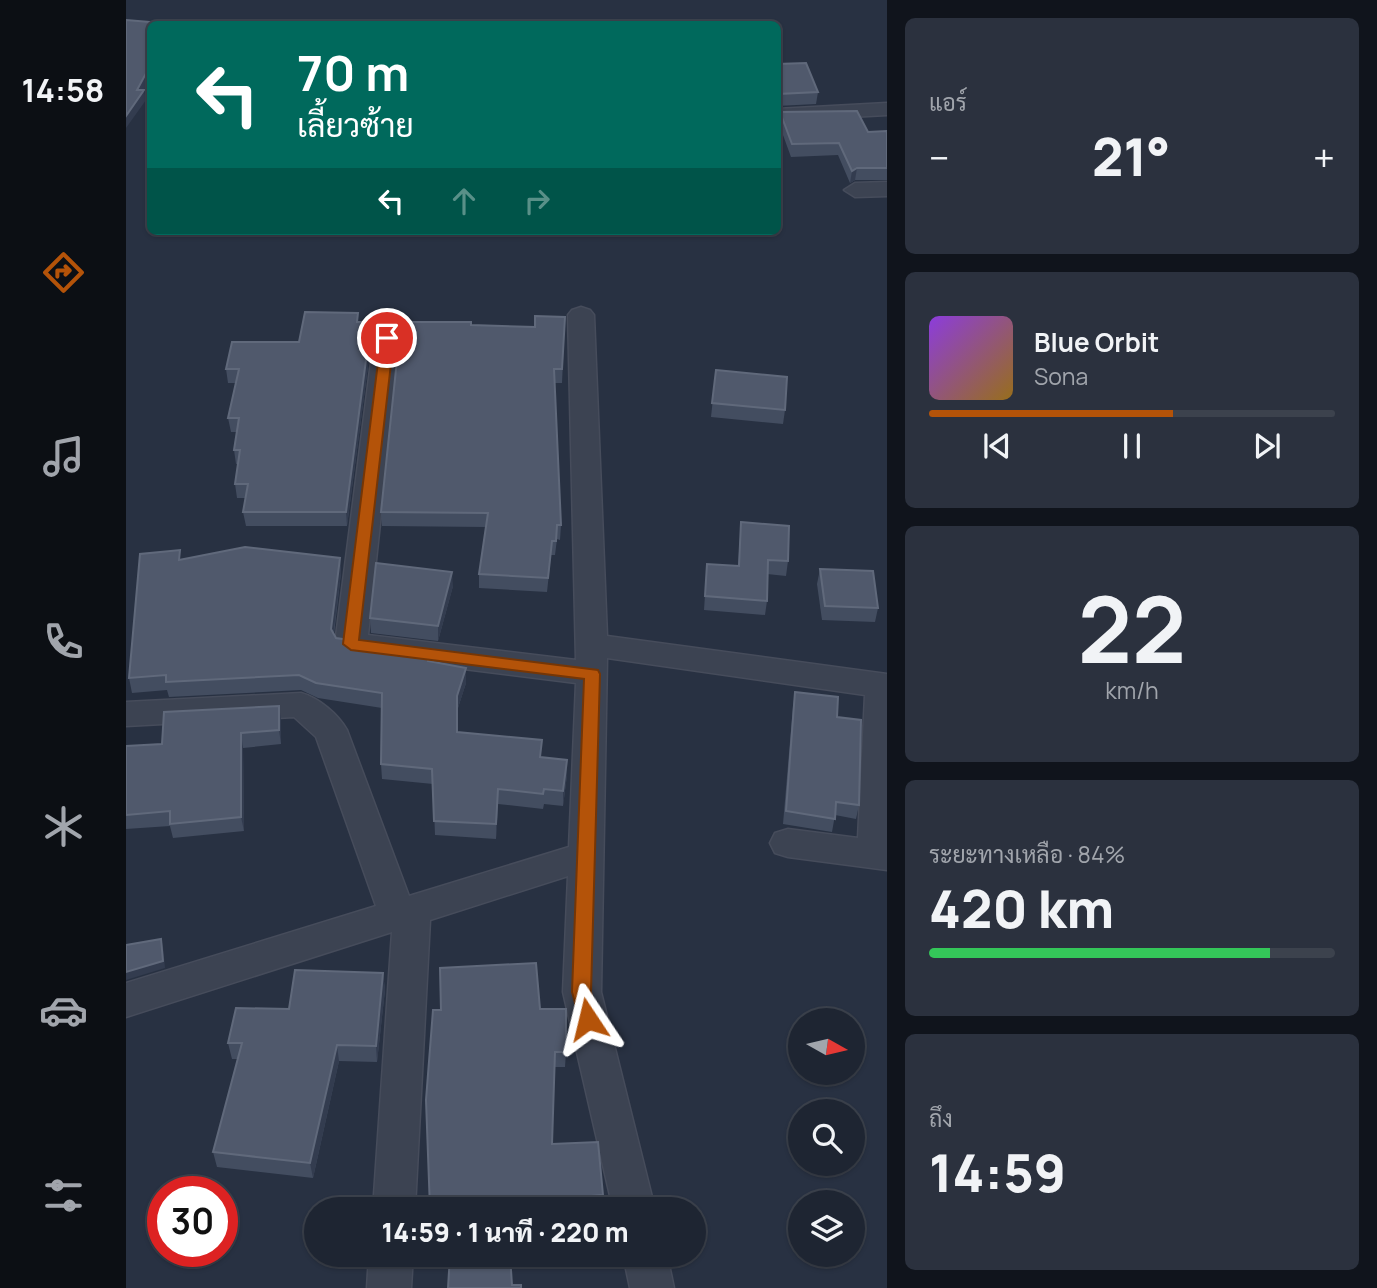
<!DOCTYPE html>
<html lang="th">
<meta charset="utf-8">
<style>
:root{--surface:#1e2532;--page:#2b313e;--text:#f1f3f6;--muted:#a1a5ac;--line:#3c424d;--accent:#b45309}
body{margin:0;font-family:Manrope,Sarabun,sans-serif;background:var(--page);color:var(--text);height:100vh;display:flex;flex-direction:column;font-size:26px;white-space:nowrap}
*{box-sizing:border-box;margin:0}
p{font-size:23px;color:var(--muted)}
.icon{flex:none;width:38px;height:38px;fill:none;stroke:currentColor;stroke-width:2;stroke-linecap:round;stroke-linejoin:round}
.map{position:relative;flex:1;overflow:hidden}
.sheet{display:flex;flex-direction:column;gap:18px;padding:18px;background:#10141c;width:490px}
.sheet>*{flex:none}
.guide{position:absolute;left:21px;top:21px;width:634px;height:214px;border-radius:10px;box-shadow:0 2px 5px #0004,0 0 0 2px var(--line);background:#00695c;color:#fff;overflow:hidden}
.needle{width:46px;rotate:98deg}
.fabs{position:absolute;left:662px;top:1008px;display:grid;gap:14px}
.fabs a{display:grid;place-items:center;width:77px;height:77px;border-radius:50%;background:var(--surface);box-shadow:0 2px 5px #0004,0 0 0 2px var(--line);font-size:35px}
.speed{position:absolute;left:21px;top:1176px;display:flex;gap:14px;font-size:35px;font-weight:700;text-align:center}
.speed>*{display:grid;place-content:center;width:91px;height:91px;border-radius:50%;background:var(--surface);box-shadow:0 2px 5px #0004,0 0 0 2px var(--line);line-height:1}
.speed .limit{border:10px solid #d22;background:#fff;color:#111}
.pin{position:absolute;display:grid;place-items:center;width:60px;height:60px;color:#fff;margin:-30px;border:4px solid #fff;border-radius:50%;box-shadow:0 2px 7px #0007}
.me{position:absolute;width:77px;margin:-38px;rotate:350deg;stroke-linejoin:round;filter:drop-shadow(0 0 5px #0008)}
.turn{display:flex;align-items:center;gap:24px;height:147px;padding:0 35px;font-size:32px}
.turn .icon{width:91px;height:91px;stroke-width:2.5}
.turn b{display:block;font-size:49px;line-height:60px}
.lanes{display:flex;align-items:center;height:66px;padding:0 35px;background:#0003;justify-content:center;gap:35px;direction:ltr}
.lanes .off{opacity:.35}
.big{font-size:52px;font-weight:800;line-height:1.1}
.sheet .card{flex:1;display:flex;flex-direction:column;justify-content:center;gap:10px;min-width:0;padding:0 24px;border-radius:10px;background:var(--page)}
.sheet .dial{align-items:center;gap:0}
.dial b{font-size:91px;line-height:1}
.song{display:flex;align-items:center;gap:21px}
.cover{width:84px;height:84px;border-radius:10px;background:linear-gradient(135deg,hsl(270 70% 55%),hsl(40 70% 35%))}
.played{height:7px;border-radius:4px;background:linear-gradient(90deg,var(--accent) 60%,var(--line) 60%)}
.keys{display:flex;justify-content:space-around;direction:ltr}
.heat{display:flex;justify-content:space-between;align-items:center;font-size:38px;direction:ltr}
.charge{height:10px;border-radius:5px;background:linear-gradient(90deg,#34c759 84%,var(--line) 0)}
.trip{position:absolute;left:178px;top:1197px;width:402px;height:70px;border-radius:35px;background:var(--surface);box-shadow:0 2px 5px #0004,0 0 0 2px var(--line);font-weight:800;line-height:70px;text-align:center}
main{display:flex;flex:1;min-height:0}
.dock{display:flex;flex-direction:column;width:126px;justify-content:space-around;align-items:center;background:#0c0f14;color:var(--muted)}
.dock .icon{width:49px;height:49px}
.dock .current{color:var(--accent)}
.dock b{font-size:32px;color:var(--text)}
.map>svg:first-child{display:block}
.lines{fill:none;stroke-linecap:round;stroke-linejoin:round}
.minor-casing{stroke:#464c5b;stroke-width:3}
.minor{fill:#3c4352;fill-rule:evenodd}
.wall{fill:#434d60}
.shaded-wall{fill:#333c4f}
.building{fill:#50596c;stroke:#60697b;stroke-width:2}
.route{fill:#b45309;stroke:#753606;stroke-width:2}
</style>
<main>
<nav class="dock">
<b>14:58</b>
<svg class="icon current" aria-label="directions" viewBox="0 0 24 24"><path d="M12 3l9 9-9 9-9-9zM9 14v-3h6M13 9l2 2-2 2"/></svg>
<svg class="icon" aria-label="music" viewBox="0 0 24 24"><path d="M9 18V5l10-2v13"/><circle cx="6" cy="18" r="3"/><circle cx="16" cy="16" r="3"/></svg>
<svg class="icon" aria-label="phone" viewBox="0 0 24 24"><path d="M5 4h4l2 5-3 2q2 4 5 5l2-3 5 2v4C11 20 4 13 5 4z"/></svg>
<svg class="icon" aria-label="climate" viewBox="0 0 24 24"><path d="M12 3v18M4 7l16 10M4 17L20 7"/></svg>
<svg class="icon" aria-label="car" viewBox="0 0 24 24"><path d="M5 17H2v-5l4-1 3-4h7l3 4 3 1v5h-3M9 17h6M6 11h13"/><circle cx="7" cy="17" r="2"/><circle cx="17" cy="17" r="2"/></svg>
<svg class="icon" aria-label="filters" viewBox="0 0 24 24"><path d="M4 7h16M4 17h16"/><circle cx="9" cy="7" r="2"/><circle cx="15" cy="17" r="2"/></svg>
</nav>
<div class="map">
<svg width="761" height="1288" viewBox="0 0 761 1288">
<rect width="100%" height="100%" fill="#283142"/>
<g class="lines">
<!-- minor casing -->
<g class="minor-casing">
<g id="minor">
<path d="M761 103V115L651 121V109Z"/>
<path d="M761 182V196L729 197 718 190 729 183Z"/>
<path d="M455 307 464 310 468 315 481 636 761 674V870L662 857 649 853 644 843 649 833 662 829 732 838 739 695 481 658 475 992 529 1209H487L437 992 442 876 304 920 289 1209H247L266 932 0 1017V983L250 906 190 737 168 717 0 726V702L175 693C193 698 212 714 221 730L283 896 443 847 450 683 225 655 214 652 209 644 248 338 252 333H270L274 338 242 635 450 660 442 315 446 310Z"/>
<path d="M243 1255H287L285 1288H241Z"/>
<path d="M497 1255H541L548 1288H504Z"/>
</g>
</g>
<!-- minor -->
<use href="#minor" class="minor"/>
</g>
<!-- wall -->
<g class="wall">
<path d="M651 64 692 92 690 104 651 106Z"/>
<path d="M654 112 742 132 761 131V180H729L724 183 712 155 665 157 653 124Z"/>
<path d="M439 317 436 383H428L435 525 434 540 431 539 429 555H425L421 592 353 588V574L360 527 256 526 255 512 345 325 409 327Z"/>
<path d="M233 322H245L246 336 221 526H120L117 512 120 498H111L109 484 112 464H110L108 450 111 432H105L102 418 110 383H102L100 369 173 342Z"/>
<path d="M590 370 659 410 657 424 585 417Z"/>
<path d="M615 522 662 561 660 576 641 574V601L639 615 578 610 581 564 612 566Z"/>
<path d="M214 558 215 573 208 634 210 638 304 652 305 662 340 668V683L331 711V732L415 758 441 760V775L437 806 418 804 417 809 372 804 370 839 309 835 307 784 256 779 255 764 256 708 192 698 175 690 43 697 41 690 6 693 3 678 55 560Z"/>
<path d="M694 569 752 608 749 622 696 620 691 584Z"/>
<path d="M327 586 312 641 245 633 244 618Z"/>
<path d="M669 692 711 717 733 805 730 819 709 815 706 832 657 824 667 706Z"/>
<path d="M155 720V744L117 748 118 831 47 838 44 826 0 829V746L36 744Z"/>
<path d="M257 973 259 990 251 1062 213 1061 187 1178 91 1167 87 1152 112 1059H106L102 1043 163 1009Z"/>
<path d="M414 1009 440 1052 439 1067H428L426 1144 477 1195 476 1209H304Z"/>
<path d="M306 1255H384L386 1285H395V1288H322L324 1261 306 1262Z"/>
</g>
<!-- shaded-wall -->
<g class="shaded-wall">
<path d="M24 66V79L18 90 20 100 0 128V116L11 90Z"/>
<path d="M731 168 729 180 724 183 726 171Z"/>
<path d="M245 322 246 336 221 526 220 512Z"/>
<path d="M214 558 215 573 206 644 205 629Z"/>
<path d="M326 572 327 586 312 641V626Z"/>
<path d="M340 668V683L331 711V696Z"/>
<path d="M153 706 155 720V744L153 730Z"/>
<path d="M115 733 117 748 118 831 115 817Z"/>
<path d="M441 760V775L437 806V791Z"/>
<path d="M372 789V804L370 839V824Z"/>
<path d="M35 939 37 946 39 968 0 980V972Z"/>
<path d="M257 973 259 990 251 1062 250 1046Z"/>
<path d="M211 1045 213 1061 187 1178 184 1163Z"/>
</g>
<!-- building -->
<g class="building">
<path d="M0 20 48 24H24V66L11 90H18L0 116Z"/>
<path d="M680 63 692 92 652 94 651 97V64Z"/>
<path d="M731 111 742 132 761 131V168H731L726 171 713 143 666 144 654 112Z"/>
<path d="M179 312 232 313 231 322H245L220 512H117L122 484H109L114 450H108L113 418H102L113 369H100L106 342H173Z"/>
<path d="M409 316 439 317 436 369H428L435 525H431L430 541H426L422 578 353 574 362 513 255 512 275 322H345V325L409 327Z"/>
<path d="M590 370 661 377 659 410 586 403Z"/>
<path d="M615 522 663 526 662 561 642 560 641 601 579 596 581 564 613 566Z"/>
<path d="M119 547 214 558 205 629 210 638 304 652 302 661 340 668 331 696V732L416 740 414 757 441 760 437 791 418 789 417 794 372 789 370 824 308 821 306 769 255 764 256 693 190 683 173 675 40 682V675L3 678 14 554 54 550 53 560Z"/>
<path d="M250 563 326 572 312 626 244 618Z"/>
<path d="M694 569 747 571 752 608 699 606Z"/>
<path d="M669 692 712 697 711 717 735 720 733 805 710 802 709 819 660 811Z"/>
<path d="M153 706V730L115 733V817L44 824V811L0 815V746L36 744 38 712Z"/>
<path d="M35 939 37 961 0 972V945Z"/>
<path d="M410 963 414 1009H440V1052H429L426 1144 472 1142 477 1195 466 1196 467 1209H304L300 1100 307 1010H315L314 968Z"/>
<path d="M169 970 257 973 250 1046 211 1045 184 1163 87 1152 116 1043H102L110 1008 163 1009Z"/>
<path d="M324 1255H384L386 1285H395V1288H322Z"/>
</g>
<!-- route -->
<path class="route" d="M261 334 268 338 233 640 472 670 474 674 465 992 472 1019 469 1025 462 1027 455 1025 446 992 458 679 225 650 217 644 255 338Z"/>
</svg>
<div class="fabs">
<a><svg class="needle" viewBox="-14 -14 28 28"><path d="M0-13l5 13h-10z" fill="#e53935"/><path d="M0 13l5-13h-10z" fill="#a1a5ac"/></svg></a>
<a><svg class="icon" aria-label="search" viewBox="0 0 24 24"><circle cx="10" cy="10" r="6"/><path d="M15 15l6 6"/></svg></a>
<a><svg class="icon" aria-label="layers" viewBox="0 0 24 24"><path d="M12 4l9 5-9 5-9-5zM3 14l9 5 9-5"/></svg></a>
</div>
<div class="speed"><div class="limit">30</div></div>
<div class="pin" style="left:261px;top:338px;background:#d93025"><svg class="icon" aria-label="arrive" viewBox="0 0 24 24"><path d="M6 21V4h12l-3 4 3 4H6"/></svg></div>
<svg class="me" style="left:462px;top:1019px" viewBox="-20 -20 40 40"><path d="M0-17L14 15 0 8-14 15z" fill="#b45309" stroke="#fff" stroke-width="4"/></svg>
<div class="trip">14:59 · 1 นาที · 220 m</div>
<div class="guide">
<div class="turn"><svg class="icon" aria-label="left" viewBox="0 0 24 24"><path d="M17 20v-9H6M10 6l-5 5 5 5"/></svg><div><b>70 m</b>เลี้ยวซ้าย</div></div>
<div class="lanes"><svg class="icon" aria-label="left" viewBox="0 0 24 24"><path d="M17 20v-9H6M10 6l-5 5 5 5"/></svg><svg class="icon off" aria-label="ahead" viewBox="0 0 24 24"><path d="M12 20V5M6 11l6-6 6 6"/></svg><svg class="icon off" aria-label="right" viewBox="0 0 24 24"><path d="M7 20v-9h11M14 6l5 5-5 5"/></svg></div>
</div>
</div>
<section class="sheet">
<div class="card"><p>แอร์</p>
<div class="heat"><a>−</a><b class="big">21°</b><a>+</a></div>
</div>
<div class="card">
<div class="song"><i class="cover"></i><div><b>Blue Orbit</b><p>Sona</p></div></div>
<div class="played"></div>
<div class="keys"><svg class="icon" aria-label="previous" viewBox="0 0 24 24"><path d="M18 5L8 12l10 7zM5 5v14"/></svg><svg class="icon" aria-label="pause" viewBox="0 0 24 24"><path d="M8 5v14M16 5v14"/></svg><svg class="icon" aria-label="next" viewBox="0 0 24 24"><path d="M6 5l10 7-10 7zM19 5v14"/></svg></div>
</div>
<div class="card dial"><b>22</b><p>km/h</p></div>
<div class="card"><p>ระยะทางเหลือ · 84%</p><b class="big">420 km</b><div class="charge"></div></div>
<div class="card"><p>ถึง</p><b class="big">14:59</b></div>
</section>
</main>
